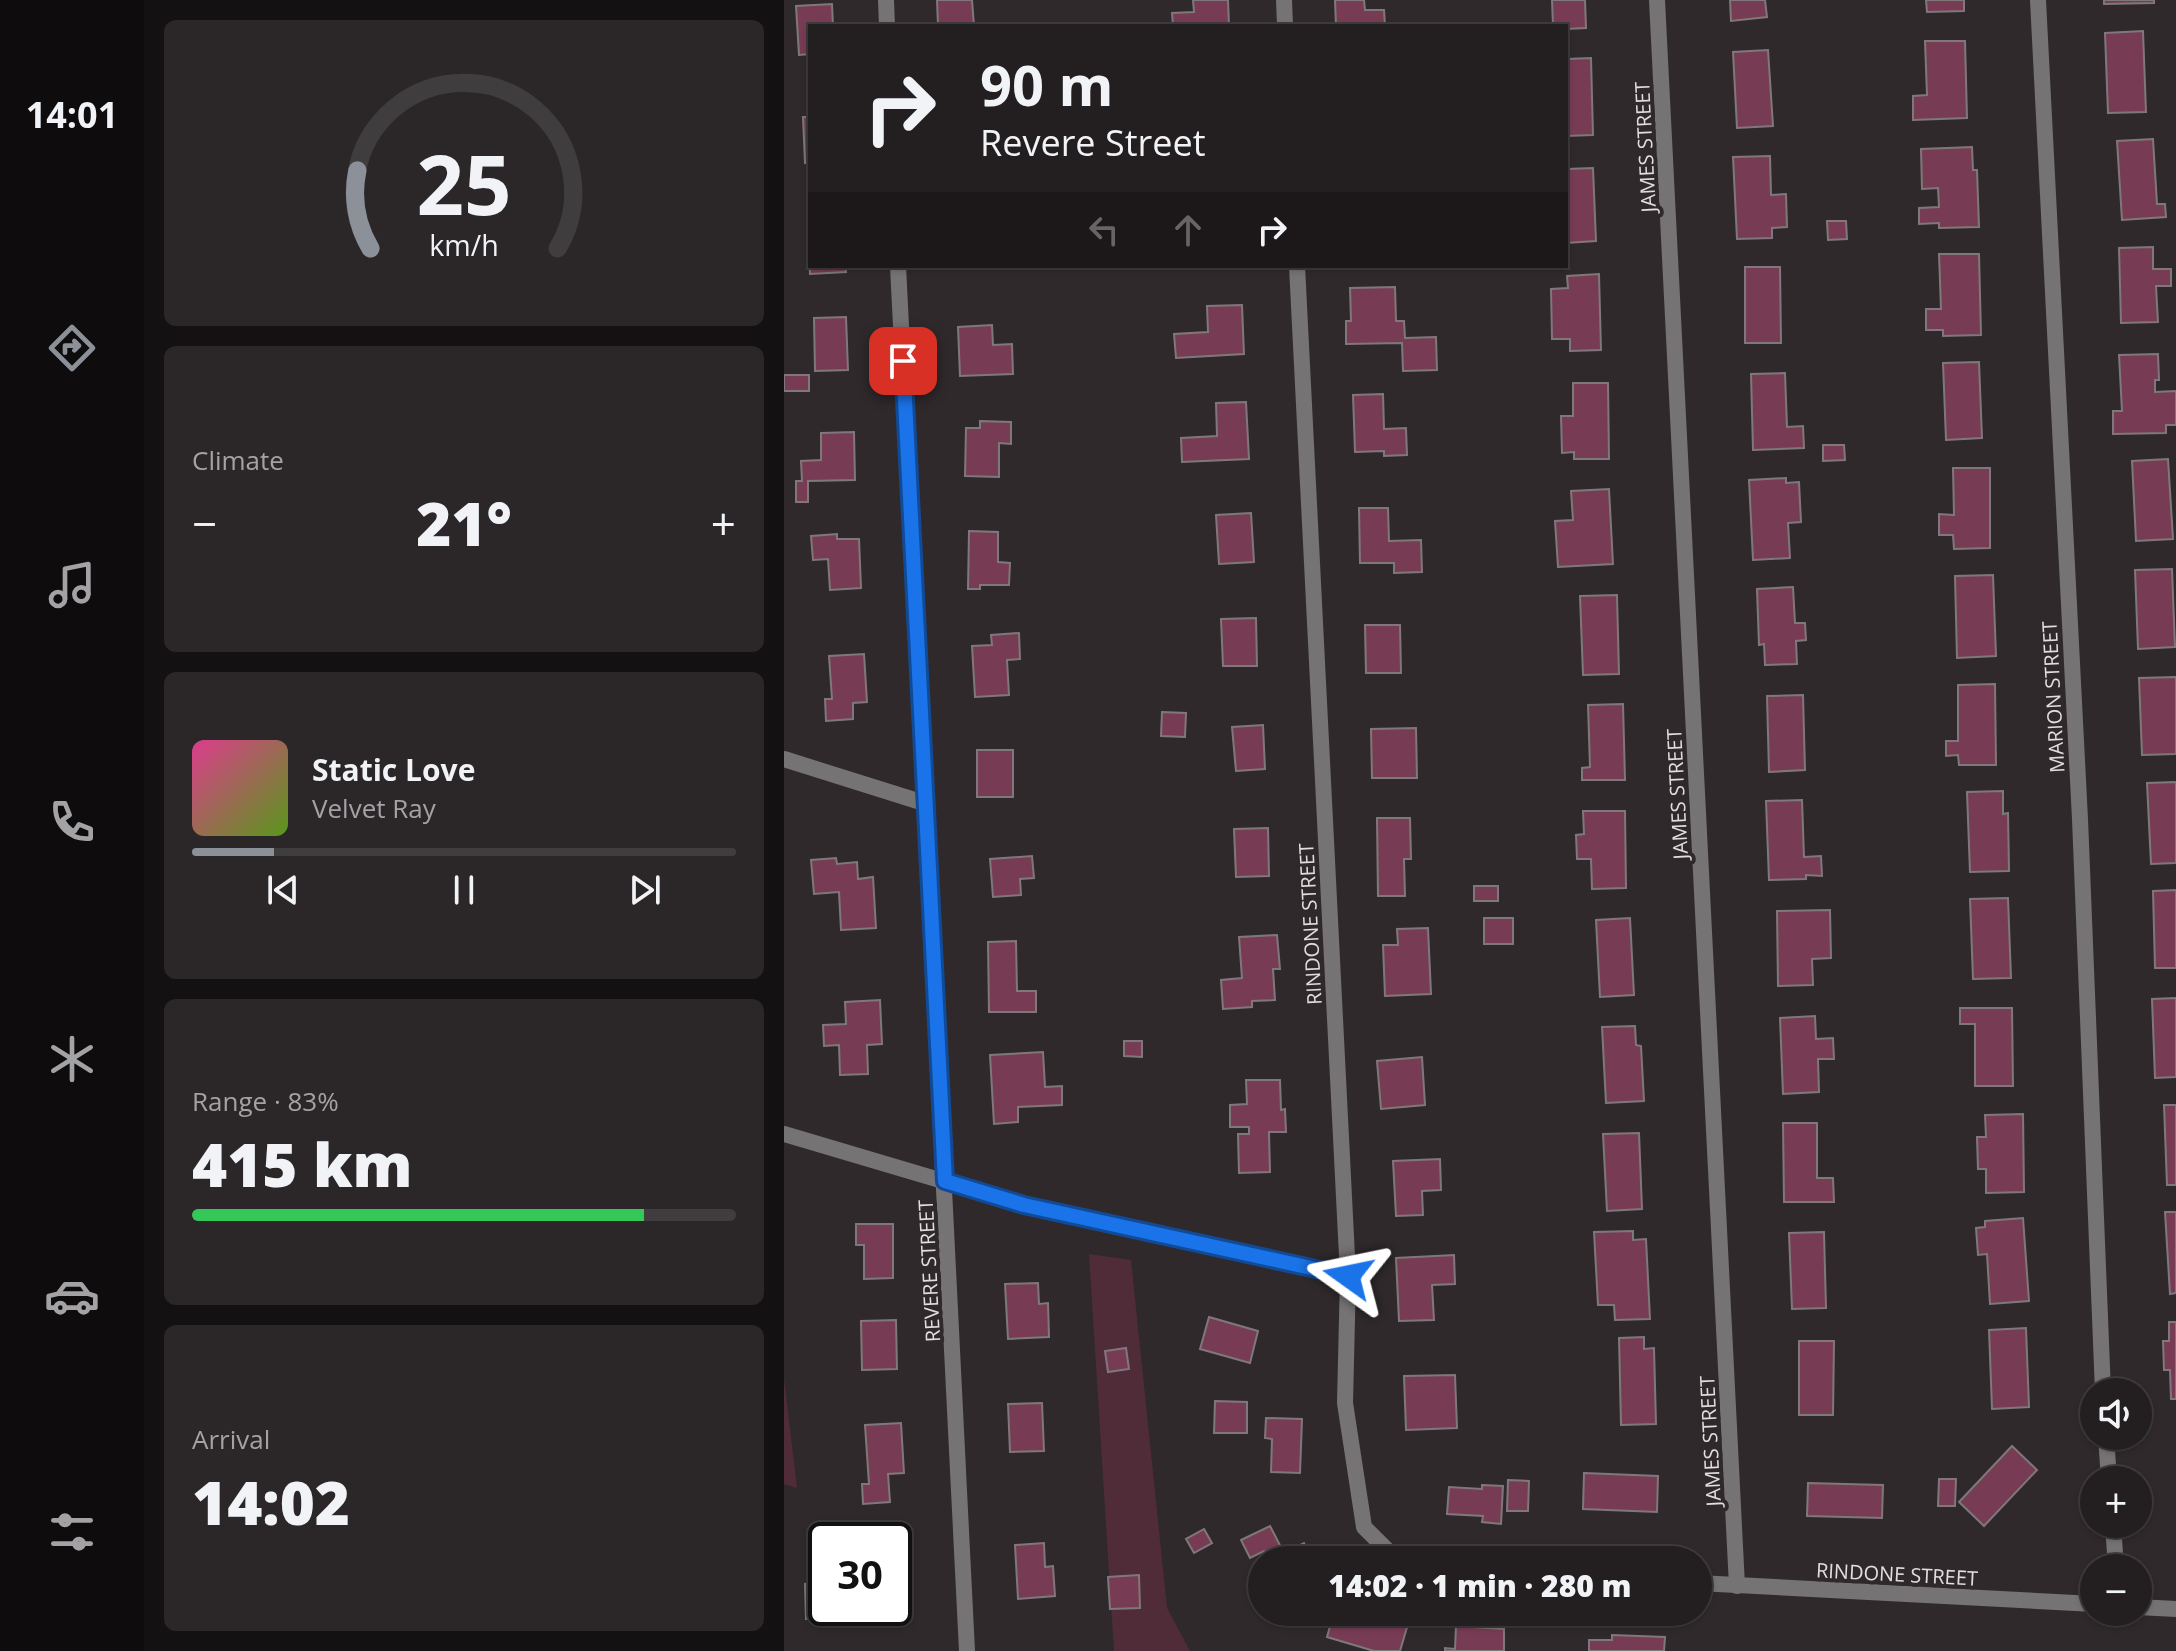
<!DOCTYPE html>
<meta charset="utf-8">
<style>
:root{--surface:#231f20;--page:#2b2729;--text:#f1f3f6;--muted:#a3a2a5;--line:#403d3e;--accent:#8c9099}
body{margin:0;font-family:"Open Sans",sans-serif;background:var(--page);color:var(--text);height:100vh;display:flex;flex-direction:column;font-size:30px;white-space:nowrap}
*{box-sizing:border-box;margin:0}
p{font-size:26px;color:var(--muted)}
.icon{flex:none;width:44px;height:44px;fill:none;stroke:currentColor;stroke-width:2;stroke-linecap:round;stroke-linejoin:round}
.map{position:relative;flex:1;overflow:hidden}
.panel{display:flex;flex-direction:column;gap:20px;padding:20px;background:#131112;width:640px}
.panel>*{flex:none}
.hud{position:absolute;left:24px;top:24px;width:760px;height:244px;border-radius:0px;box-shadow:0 2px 6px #0004,0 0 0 2px var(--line);background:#231f20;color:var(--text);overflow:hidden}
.controls{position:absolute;left:1296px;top:1378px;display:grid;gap:16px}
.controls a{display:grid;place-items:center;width:72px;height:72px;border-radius:50%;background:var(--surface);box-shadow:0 2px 6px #0004,0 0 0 2px var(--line);font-size:40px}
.speed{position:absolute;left:24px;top:1522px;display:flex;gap:16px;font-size:40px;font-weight:700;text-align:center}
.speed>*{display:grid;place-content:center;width:104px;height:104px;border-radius:50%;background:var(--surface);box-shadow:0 2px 6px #0004,0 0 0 2px var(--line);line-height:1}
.speed .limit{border:4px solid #111;border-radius:12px;background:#fff;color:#111}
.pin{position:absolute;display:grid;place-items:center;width:68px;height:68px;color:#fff;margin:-34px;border-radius:16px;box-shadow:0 4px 12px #0006}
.me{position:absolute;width:88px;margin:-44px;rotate:282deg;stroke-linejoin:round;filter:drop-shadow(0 0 6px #0008)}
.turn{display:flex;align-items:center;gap:28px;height:168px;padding:0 40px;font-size:36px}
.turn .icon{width:104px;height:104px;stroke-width:2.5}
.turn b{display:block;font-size:56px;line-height:68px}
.lanes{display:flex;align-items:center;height:76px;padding:0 40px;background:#0003;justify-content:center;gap:40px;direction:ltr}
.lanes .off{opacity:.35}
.big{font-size:60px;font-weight:800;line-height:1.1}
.panel .widget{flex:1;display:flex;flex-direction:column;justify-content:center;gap:12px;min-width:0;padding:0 28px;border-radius:12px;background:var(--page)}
.panel .dial{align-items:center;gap:0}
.dial svg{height:208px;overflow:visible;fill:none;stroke:var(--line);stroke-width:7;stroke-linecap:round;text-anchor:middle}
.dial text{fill:var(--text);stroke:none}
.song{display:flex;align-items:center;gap:24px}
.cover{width:96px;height:96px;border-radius:12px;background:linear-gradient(135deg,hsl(330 70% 55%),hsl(90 70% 35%))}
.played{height:8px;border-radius:4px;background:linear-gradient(90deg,var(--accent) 15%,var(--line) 15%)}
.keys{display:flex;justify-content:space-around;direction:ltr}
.heat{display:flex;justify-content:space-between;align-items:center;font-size:44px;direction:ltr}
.charge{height:12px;border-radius:6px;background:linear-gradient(90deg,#34c759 83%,var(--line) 0)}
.trip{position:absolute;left:464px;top:1546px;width:464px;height:80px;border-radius:40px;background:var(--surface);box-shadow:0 2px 6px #0004,0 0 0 2px var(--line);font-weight:800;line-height:80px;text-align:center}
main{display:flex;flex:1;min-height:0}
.tab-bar{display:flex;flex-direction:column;width:144px;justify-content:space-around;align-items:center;background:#0e0c0d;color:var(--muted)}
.tab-bar .icon{width:56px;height:56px}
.tab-bar .current{color:var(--accent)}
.tab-bar b{font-size:36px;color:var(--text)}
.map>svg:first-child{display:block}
.green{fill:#502c39}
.building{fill:#773c53;stroke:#7f787a;stroke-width:2}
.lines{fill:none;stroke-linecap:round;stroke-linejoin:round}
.minor{stroke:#767374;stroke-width:16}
.route-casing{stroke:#114b97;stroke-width:20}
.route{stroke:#1a73e8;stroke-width:14}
.labels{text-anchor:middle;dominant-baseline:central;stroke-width:8;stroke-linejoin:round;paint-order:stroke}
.street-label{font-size:20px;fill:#e1dedf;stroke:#2f292b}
</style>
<main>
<nav class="tab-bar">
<b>14:01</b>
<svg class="icon current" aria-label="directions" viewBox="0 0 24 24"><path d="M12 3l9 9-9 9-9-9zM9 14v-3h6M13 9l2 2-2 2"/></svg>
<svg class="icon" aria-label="music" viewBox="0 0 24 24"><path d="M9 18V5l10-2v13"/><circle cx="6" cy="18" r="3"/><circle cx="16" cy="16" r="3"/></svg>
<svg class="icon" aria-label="phone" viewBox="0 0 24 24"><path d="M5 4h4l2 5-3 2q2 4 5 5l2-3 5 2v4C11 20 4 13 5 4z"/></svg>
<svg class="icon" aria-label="climate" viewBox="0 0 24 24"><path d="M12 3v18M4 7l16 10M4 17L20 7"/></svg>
<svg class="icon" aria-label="car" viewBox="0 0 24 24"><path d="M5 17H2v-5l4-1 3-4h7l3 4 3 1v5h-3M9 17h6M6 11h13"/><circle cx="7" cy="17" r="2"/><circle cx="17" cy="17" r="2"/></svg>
<svg class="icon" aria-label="filters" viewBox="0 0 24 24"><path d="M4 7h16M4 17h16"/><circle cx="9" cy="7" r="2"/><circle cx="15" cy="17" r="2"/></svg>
</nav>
<section class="panel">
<div class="widget dial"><svg viewBox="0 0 100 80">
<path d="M14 69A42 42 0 1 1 86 69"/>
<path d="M14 69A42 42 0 0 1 9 39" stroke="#8c9099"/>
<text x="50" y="56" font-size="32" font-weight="700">25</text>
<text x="50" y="72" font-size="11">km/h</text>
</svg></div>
<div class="widget"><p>Climate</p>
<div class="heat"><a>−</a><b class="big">21°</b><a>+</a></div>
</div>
<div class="widget">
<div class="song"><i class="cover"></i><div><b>Static Love</b><p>Velvet Ray</p></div></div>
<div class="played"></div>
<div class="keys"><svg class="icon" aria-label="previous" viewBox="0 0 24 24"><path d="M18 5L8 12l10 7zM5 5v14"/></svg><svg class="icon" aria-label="pause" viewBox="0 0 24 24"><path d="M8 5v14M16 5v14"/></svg><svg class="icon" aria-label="next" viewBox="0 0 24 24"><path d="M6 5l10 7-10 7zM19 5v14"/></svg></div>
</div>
<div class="widget"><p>Range · 83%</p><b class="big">415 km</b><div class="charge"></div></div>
<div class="widget"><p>Arrival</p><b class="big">14:02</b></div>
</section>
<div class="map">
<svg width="1392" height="1651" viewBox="0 0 1392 1651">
<rect width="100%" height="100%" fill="#2f292b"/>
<!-- green -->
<g class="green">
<path d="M305 1254 347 1260 383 1608 406 1651H330Z"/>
<path d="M0 1379 13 1488 0 1484Z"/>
</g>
<!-- building -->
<g class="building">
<path d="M153 0H188L190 26H154Z"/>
<path d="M409 0H444L445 26H389L388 13 410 12Z"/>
<path d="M551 0H580L581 10H600L601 26H552Z"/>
<path d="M768 0H801L802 28 782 29V26H769Z"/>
<path d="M946 0H981L983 17 947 21Z"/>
<path d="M1142 0H1180V11L1143 12Z"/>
<path d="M1320 0H1370V3L1320 4Z"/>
<path d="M48 4 49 26H26V54L15 55 12 6Z"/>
<path d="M1359 31 1362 112 1324 113 1321 33Z"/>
<path d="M1141 41H1181L1183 118 1129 120V96L1143 95Z"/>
<path d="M984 50 989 126 953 128 949 52Z"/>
<path d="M807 58 809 135 782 136V59Z"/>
<path d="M19 117H26V162L21 163Z"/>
<path d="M1369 139 1373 204H1381L1382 217 1338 220 1333 141Z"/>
<path d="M1188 147 1189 170H1193L1195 227 1155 228V223L1135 224V208L1155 207 1154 188 1138 189 1137 149Z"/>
<path d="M986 156 987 195 1002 194 1003 227 988 228V238L953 239 949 157Z"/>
<path d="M809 168 812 241 782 243V169Z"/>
<path d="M1043 221H1062L1063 239 1044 240Z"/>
<path d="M26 224V266H61L62 272 26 274 23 225Z"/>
<path d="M1369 247V269H1387V286H1372L1374 322 1337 323 1335 248Z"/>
<path d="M1155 254H1195L1197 335 1159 336V330H1142V309H1157Z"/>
<path d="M961 267H996L997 343H961Z"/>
<path d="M815 274 817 350 786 351V339H768L767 289 784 288 783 276Z"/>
<path d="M611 287 612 321H620L621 338 652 337 653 370 619 371 618 343 562 344V321H567L566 288Z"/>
<path d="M458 305 460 354 392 358 390 334 424 332 423 306Z"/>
<path d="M62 317 64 370 31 371 30 318Z"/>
<path d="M208 325 209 345 228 344 229 374 176 376 174 327Z"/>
<path d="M1374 354 1375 380H1371V392L1392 391V425H1382V433L1329 434V411H1338L1335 355Z"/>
<path d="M1195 362 1198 438 1162 440 1159 363Z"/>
<path d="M1001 373 1003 427 1019 426 1020 448 969 450 967 374Z"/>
<rect x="0" y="375" width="25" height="16"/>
<path d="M789 383H824L825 459H790V452L778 453 777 416H789Z"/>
<path d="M599 394 600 429 622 428 623 455 600 456V451L571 452 569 395Z"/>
<path d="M462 402 465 459 398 462 397 438 433 436 432 403Z"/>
<path d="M196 421 227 422V444L215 443V477L181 476 182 428H196Z"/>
<path d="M70 432 71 480 24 481V502H12V481H18L17 461 37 460V433Z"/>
<path d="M1039 445H1060L1061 460 1039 461Z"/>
<path d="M1384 459 1389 539 1352 541 1348 461Z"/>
<path d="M1169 468H1206V548L1170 549 1169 535H1155V514L1170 515Z"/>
<path d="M1002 478V483L1015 482 1017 522 1004 523 1006 558 969 560 965 480Z"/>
<path d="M825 489 829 564 774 567 771 521 789 520 787 491Z"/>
<path d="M575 508H604L605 541 637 540 638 572 610 573V563H576Z"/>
<path d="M467 513 470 562 435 564 432 515Z"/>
<path d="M185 531 214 532V562L226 563 225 585H196V589H184Z"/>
<path d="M53 534V539H75L77 588 46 590 44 559 29 560 27 536Z"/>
<path d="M1388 569 1391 647 1354 649 1351 570Z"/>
<path d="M1209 575 1212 656 1173 658 1171 576Z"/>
<path d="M1009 587 1011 623H1021L1022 640 1012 641 1013 664 981 665 980 644 975 645 973 589Z"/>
<path d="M833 595 835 674 799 675 796 596Z"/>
<path d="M472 618 473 666H439L437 619Z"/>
<path d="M581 625H616L617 673H582Z"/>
<path d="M235 633 236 659 223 660 225 695 191 697 188 646 208 645 207 635Z"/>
<path d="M80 654 83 702 69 703V719L42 721 41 699H48L45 656Z"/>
<path d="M1392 677V754L1358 755 1355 678Z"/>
<path d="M1211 684 1212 765H1175L1174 755 1162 756V741H1174V685Z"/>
<path d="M1019 695 1021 770 985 772 983 696Z"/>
<path d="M839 704 841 780H798V768L806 767 804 705Z"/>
<path d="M378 712 402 713 401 737 377 736Z"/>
<path d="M479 725 481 769 452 771 448 727Z"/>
<path d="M632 728 633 778H588L587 729Z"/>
<rect x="193" y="750" width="36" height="47"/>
<path d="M1392 782V863L1367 864 1363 783Z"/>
<path d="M1219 791V814L1224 813 1225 871 1186 872 1183 792Z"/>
<path d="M1018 800 1020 857 1037 856 1038 876 1022 875V879L985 880 982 801Z"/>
<path d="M799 811H841L842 888 808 889 807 859H793L792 835 800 834Z"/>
<path d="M593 818H626L627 859H620L621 896H594Z"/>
<path d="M484 828 485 876 452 877 450 829Z"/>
<path d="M248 856 250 878 236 879 237 895 209 897 206 859Z"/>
<path d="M52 858 53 864 73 862 74 879 89 877 92 928 57 930 55 892 30 894 27 860Z"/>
<rect x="690" y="886" width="24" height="15"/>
<path d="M1392 890V968H1371L1369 891Z"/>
<path d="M1224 898 1227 978 1189 979 1186 899Z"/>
<path d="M1046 910 1047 958 1028 959 1029 985 994 986 993 911Z"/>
<rect x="700" y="918" width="29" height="26"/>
<path d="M846 918 850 995 816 997 812 920Z"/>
<path d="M644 928 647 994 601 996 599 945H614L613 929Z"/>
<path d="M493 935 496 969H489L491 1000 468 1001V1007L439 1009 437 980 458 978 455 937Z"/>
<path d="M232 941 233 991H252V1012H205L204 942Z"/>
<path d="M1392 998V1077L1371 1078 1368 999Z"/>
<path d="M96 1000 98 1044 83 1045 84 1074 56 1075 55 1045 40 1046 39 1025 62 1024 61 1002Z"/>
<path d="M1176 1008H1228L1229 1086H1191V1024H1176Z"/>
<path d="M1031 1016 1032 1039 1049 1038 1050 1059H1034L1035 1092 999 1094 996 1018Z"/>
<path d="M851 1026 852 1045 857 1046 860 1101 822 1103 818 1027Z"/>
<path d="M340 1041H358V1057L340 1056Z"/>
<path d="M259 1052 261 1087 278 1086V1105L234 1107V1122L210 1124 206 1055Z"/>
<path d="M638 1057 641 1105 597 1109 593 1061Z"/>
<path d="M462 1080H496L497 1110 501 1109 502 1132H485L486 1172 455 1173 454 1134H465V1127H446V1105L463 1104Z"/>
<path d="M1380 1105H1392V1185H1383Z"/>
<path d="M1239 1114 1240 1192 1202 1193V1169H1194L1193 1137H1202L1201 1115Z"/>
<path d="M999 1123H1033V1178H1049L1050 1202H1000Z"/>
<path d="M855 1133 858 1209 823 1211 819 1134Z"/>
<path d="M656 1159 657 1190 638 1191 639 1215 612 1216 609 1161Z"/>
<path d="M1381 1212H1392V1293L1386 1294Z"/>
<path d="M1239 1218 1245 1301 1206 1304 1203 1254 1194 1255 1192 1228 1201 1227V1221Z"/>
<path d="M72 1224H109V1278L80 1279V1245H72Z"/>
<path d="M849 1231V1240L862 1239 866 1319 831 1320 830 1305H814L810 1232Z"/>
<path d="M1040 1232 1042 1308 1008 1309 1005 1233Z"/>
<path d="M670 1255 671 1284 648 1285 650 1320 615 1321 612 1258Z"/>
<path d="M254 1283 255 1304 264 1303 265 1337 224 1339 221 1284Z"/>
<path d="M425 1317 474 1331 466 1363 416 1349Z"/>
<path d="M112 1320 113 1369 78 1370 77 1321Z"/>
<path d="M1385 1322H1392V1399H1387L1386 1370H1380L1379 1341H1385Z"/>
<path d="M1242 1328 1245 1407 1208 1409 1205 1330Z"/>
<path d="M860 1337V1349L870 1348 872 1424 837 1425 835 1338Z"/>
<path d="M1015 1341H1050L1049 1415H1015Z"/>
<path d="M342 1348 345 1369 324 1372 321 1351Z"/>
<path d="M671 1375 673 1428 622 1430 620 1376Z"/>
<path d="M431 1401 463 1402V1433H430Z"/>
<path d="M258 1403 260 1451 226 1452 224 1404Z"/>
<path d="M482 1418 518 1419 516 1473 487 1472 488 1439 481 1438Z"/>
<path d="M117 1423 120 1473 104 1474 106 1502 79 1504 78 1484H85L81 1425Z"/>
<path d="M1228 1446 1253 1470 1200 1526 1175 1502Z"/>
<path d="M800 1473 874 1476 873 1512 799 1509Z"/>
<path d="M1155 1479H1172L1171 1506H1154Z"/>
<path d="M724 1480 745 1481 744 1511H723Z"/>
<path d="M1024 1483 1099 1485 1098 1518 1023 1516Z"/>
<path d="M698 1485 719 1486 717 1524 698 1522 699 1516 663 1514 665 1487 698 1489Z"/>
<path d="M486 1526 500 1553 520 1543 528 1560H484L480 1551 466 1558 457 1540Z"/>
<path d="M420 1529 428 1543 410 1553 402 1539Z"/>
<path d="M260 1543 261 1567 269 1566 271 1596 234 1599 231 1545Z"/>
<path d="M110 1549H123L124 1592H110Z"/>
<path d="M355 1575 356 1608 326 1609 324 1577Z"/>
<path d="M32 1578H39V1583H42V1608H67V1618L22 1619 21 1584 32 1583Z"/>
<path d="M550 1612 573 1615 574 1612H584L624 1624 616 1651H590L543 1637Z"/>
<path d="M672 1626 720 1629V1651H661V1648L671 1649Z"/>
<path d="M828 1635 881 1637 880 1651H805V1640H828Z"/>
</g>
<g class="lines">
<!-- minor -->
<g class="minor">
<path d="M102 0 103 26"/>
<path d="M500 0 501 26"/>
<path d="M873 0 953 1586"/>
<path d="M1254 0 1296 819 1319 1392"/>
<path d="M114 266 183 1651"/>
<path d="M513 266 564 1276 561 1403 580 1527 611 1558 620 1560"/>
<path d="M0 759 140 803"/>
<path d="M0 1134 240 1205 564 1276"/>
<path d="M1322 1436 1325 1480"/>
<path d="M1329 1524 1332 1568"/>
<path d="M914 1583 1310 1604"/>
<path d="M1354 1607 1392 1609"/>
</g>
</g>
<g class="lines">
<!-- route casing -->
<g class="route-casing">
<path id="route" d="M119 361 161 1181 240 1205 564 1276"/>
</g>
<!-- route -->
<use href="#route" class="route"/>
</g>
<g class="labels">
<!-- street labels -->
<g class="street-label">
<text transform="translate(861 147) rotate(-93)">JAMES STREET</text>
<text transform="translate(1269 697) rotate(-93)">MARION STREET</text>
<text transform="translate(893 794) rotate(-93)">JAMES STREET</text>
<text transform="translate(526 924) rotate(-93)">RINDONE STREET</text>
<text transform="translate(145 1271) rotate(-93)">REVERE STREET</text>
<text transform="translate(926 1441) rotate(-93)">JAMES STREET</text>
<text transform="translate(1113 1574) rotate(3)">RINDONE STREET</text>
</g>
</g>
</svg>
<div class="controls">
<a><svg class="icon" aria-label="sound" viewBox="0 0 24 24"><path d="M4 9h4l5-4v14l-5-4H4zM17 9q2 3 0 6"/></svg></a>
<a>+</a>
<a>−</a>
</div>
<div class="speed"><div class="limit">30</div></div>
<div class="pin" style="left:119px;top:361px;background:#d93025"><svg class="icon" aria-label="arrive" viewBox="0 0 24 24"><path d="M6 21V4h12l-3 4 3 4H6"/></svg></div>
<svg class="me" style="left:564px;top:1276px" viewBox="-20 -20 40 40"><path d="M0-17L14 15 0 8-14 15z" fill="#1a73e8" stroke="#fff" stroke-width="4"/></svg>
<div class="trip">14:02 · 1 min · 280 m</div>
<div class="hud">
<div class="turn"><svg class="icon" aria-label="right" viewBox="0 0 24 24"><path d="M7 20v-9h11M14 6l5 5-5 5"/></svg><div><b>90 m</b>Revere Street</div></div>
<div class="lanes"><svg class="icon off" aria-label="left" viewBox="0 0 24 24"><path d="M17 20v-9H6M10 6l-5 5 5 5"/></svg><svg class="icon off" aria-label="ahead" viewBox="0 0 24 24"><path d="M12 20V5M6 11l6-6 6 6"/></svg><svg class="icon" aria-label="right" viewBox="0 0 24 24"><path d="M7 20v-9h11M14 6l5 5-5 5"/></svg></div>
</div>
</div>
</main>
